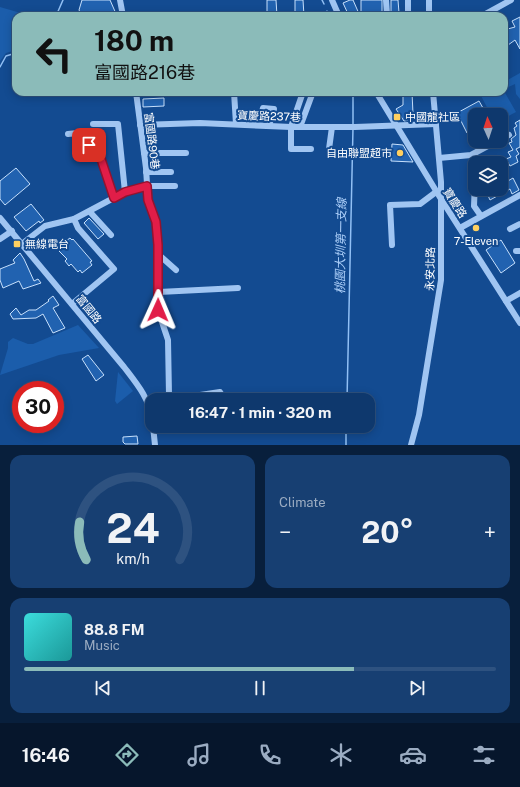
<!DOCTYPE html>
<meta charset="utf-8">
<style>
:root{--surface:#0e386d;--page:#173f72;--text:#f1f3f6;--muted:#9bacc2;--line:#2e5280;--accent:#8bbbb9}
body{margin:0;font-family:"Public Sans","Noto Sans TC",sans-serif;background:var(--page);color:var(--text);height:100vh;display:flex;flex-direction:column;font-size:15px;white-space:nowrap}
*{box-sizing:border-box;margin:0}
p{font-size:13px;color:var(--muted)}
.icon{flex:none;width:22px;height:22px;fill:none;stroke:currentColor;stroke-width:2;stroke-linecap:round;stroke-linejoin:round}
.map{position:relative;height:445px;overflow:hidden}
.panel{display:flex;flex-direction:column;gap:10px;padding:10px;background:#081f3c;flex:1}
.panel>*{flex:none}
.hud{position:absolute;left:12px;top:12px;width:496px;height:84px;border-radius:12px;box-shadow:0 2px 10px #0003,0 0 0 1px var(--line);background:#8bbbb9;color:#111;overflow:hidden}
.needle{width:26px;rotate:357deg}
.buttons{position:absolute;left:468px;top:108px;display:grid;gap:8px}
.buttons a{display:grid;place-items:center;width:40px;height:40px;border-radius:8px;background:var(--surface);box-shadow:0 2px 10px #0003,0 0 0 1px var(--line);font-size:20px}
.speed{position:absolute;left:12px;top:381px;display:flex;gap:8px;font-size:20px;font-weight:700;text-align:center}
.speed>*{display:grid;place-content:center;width:52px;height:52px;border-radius:50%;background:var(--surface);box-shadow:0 2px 10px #0003,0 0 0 1px var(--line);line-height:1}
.speed .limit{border:6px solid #d22;background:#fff;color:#111}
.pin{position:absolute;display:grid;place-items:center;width:34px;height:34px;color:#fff;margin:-17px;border-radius:8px;box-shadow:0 2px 6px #0006}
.me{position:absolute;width:44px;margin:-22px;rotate:1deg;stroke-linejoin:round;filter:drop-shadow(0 0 3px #0008)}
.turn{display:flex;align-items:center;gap:14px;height:84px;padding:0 16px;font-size:18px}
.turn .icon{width:52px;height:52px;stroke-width:2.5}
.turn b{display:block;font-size:28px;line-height:34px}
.big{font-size:30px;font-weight:700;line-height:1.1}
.panel .card{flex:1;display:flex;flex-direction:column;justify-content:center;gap:6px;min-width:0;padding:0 14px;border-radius:12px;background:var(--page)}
.panel .dial{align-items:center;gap:0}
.dial svg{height:104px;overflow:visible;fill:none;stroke:var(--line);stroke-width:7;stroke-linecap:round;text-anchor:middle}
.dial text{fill:var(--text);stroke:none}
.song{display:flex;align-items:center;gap:12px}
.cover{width:48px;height:48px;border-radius:6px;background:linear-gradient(135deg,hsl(180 70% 55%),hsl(180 70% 35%))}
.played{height:4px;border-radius:2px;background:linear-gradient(90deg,var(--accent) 70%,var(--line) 70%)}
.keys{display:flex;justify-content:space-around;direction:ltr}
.heat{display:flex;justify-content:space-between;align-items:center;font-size:22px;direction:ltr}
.panel .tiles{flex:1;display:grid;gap:10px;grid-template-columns:1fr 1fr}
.card:last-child{grid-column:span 2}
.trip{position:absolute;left:145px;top:393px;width:230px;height:40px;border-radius:12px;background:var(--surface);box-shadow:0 2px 10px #0003,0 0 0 1px var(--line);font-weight:700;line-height:40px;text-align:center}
.menu{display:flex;height:64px;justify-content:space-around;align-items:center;background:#06162c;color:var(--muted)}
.menu .icon{width:28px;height:28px}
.menu .current{color:var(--accent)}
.menu b{font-size:18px;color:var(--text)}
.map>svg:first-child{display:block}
.green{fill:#1b5dab}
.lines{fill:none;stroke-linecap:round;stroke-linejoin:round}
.stream{stroke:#92c0f5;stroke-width:1.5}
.building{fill:#2162b0;stroke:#c7e0fc}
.minor{stroke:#a0c5f2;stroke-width:6}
.route-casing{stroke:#92132f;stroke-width:10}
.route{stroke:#e11d48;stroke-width:7}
.poi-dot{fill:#ffd060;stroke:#134b91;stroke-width:1.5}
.labels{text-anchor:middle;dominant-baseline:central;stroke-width:4;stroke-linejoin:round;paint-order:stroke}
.street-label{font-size:11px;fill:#fff;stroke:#134b91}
.poi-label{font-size:11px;fill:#fff;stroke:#134b91;text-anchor:start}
.water-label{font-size:12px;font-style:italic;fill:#accff9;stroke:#134b91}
</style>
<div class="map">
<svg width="520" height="445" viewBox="0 0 520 445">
<rect width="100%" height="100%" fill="#134b91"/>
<!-- green -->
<g class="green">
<path d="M0 7 31 16H16V50L6 53 0 61Z"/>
<path d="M520 73V99L516 94 515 84 504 89V82Z"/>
<path d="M504 91 516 112 501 120V115H491L479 92Z"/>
<path d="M78 325 99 348 59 355 0 375 8 348V342L13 338 28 344H33Z"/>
<path d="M118 372 133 391 117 404 115 401Z"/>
</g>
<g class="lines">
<!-- stream -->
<g class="stream">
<path d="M322 0 324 4"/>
<path d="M327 11 329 16"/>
<path d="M56 16 63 0"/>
<path d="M0 67 6 56 16 53"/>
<path d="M353 124V92"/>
<path d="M347 400 353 128"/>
<path d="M346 445V426"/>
</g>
</g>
<!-- building -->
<g class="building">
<path d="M82 0H110L117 16H82L79 10Z"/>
<path d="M267 0H276L277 16H267Z"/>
<path d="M295 0H303L304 16H295Z"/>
<path d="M350 0H353L360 16H349L343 3Z"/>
<path d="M361 0H382V14L361 13Z"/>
<path d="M391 0H398L399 13 391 14Z"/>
<path d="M520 17V49L515 40 504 48V30L515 27 512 21Z"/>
<path d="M403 92H412L413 114H410L413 120H411L404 121 396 109 403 105Z"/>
<path d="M164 98V106L143 107V99Z"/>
<path d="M479 101 487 115H475V137L472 139 468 132 467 133 457 113Z"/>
<path d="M520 120V147L516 149 519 154 516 156 518 162 510 166 506 159 511 157 508 152 513 150 509 143 512 142 511 139 516 135 514 128 517 126 515 123Z"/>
<path d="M392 144 403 145 413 162 391 161Z"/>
<path d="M16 168 30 184 5 205 0 199V181Z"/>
<path d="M513 178 519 190 512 194 510 189 490 200 485 189H501V185Z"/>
<path d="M31 204 44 220 40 223 39 221 26 231 14 217Z"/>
<path d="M89 218 104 234 98 239 84 223Z"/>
<path d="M70 238 72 240 73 239 92 261 90 262 92 265 82 273 80 270 78 272 71 264 69 266 65 261 67 259 59 251 61 249 59 246Z"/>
<path d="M501 240 515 263 501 273 486 250Z"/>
<path d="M20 253 24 259 34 281 38 279 41 283 23 289 19 281 3 288 0 280V269L15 263 13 260Z"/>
<path d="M53 296 59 305 53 308 65 328 53 333 43 314 36 318 13 319 10 314 16 308 21 315 29 310H36L49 301 48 300Z"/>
<path d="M88 355 104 375 96 381 82 359Z"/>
<path d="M137 436 138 444H125L123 442V437Z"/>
</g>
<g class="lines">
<!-- minor -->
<g class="minor">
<path d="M120 0 123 16"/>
<path d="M332 0 339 16"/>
<path d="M386 0 387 14"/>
<path d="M408 0V16"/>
<path d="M429 0V16"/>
<path d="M482 16 511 0"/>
<path d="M136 92 146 168 148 200 156 222 158 245V310L168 340 169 395 161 400"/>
<path d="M234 92 236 124"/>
<path d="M303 92 291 127V149H311"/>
<path d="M376 92 441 199 520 323"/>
<path d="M261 116 263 108 274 109 269 126"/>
<path d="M93 124H118L125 192"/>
<path d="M140 125 200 123 291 127H355L436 124"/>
<path d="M300 127 313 92"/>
<path d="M68 134 78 133 100 156 114 198"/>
<path d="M501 139 509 135"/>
<path d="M329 149 332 127"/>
<path d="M144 153H186"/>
<path d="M439 158 471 155 497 141"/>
<path d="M146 172H171"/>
<path d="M475 181 474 206 481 216"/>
<path d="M90 212 111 235"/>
<path d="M0 218 124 367C137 384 149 398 152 419"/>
<path d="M460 228 520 195"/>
<path d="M510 229 520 224"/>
<path d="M0 239 12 231"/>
<path d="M23 243 45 226 74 219 125 192 147 186H175"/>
<path d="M392 245 390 205 420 204 436 192"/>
<path d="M516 251H520"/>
<path d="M158 254 176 270"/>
<path d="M159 292 238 288"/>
<path d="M506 301 520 293"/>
<path d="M72 304 114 269 78 228 74 219"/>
<path d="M167 400 220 392 225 400"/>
<path d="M153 426 155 445"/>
<path d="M411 445 419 415 441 280V182L433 92"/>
</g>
</g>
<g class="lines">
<!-- route casing -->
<g class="route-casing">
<path id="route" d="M89 145 100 156 114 198 125 192 147 186 148 200 156 222 158 245V310"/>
</g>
<!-- route -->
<use href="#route" class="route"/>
</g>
<!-- markers -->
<g class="poi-dot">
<rect x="393" y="113" width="8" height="8" rx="2"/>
<circle cx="400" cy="153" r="4"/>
<circle cx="476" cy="228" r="4"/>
<rect x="13" y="240" width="8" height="8" rx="2"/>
</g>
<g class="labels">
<!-- street labels -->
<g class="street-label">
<text transform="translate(269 116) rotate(2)">寶慶路237巷</text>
<text transform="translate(152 141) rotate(83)">富國路90巷</text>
<text transform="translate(455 203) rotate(57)">寶慶路</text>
<text transform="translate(430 269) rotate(-89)">永安北路</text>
<text transform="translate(89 309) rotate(51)">富國路</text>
</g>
<!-- poi labels -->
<g class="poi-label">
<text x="405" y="117">中國龍社區</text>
<text x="392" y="153" text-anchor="end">自由聯盟超市</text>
<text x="476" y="241" text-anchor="middle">7-Eleven</text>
<text x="25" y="244">無線電台</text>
</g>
<!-- water labels -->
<g class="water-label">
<text transform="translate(341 246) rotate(-89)">桃園大圳第一支線</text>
</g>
</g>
</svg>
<div class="buttons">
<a><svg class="needle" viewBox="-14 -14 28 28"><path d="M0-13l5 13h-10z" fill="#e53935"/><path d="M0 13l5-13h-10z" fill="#9bacc2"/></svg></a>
<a><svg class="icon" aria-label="layers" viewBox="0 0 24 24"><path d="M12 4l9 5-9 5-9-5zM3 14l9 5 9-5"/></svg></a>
</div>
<div class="speed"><div class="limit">30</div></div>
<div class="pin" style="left:89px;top:145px;background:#d93025"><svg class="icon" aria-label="arrive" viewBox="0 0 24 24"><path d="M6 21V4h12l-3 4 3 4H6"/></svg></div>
<svg class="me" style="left:158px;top:310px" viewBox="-20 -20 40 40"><path d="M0-17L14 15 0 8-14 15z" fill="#e11d48" stroke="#fff" stroke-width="4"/></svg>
<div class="trip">16:47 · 1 min · 320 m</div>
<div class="hud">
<div class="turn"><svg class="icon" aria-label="left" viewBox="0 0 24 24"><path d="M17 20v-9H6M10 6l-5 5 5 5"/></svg><div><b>180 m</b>富國路216巷</div></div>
</div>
</div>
<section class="panel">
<div class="tiles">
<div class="card dial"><svg viewBox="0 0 100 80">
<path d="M14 69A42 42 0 1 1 86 69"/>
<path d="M14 69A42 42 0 0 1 9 40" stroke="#8bbbb9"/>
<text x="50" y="56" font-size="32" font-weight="700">24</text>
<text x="50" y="72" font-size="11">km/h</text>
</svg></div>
<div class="card"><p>Climate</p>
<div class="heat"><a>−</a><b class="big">20°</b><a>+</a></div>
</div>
<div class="card">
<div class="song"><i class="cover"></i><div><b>88.8 FM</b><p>Music</p></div></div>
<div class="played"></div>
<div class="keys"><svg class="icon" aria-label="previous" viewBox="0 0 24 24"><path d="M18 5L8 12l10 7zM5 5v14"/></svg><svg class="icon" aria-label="pause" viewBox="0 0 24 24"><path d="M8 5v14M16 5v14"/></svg><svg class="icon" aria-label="next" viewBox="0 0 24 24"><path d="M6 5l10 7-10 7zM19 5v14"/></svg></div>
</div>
</div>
</section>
<nav class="menu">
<b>16:46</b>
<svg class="icon current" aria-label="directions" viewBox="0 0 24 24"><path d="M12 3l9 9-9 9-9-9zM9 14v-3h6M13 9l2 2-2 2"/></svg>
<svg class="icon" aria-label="music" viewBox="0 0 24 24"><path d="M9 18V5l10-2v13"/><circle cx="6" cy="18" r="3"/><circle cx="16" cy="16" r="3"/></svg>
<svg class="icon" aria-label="phone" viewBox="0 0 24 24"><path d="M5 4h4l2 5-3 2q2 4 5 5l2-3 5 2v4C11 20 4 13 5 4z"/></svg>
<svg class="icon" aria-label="climate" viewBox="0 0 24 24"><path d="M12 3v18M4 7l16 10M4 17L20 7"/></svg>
<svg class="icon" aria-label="car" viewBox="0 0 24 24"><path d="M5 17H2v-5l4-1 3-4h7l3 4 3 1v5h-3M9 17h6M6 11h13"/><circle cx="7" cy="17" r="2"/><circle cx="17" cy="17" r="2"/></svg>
<svg class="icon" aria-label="filters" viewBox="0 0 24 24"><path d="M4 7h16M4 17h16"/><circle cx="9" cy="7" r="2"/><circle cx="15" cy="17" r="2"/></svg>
</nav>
